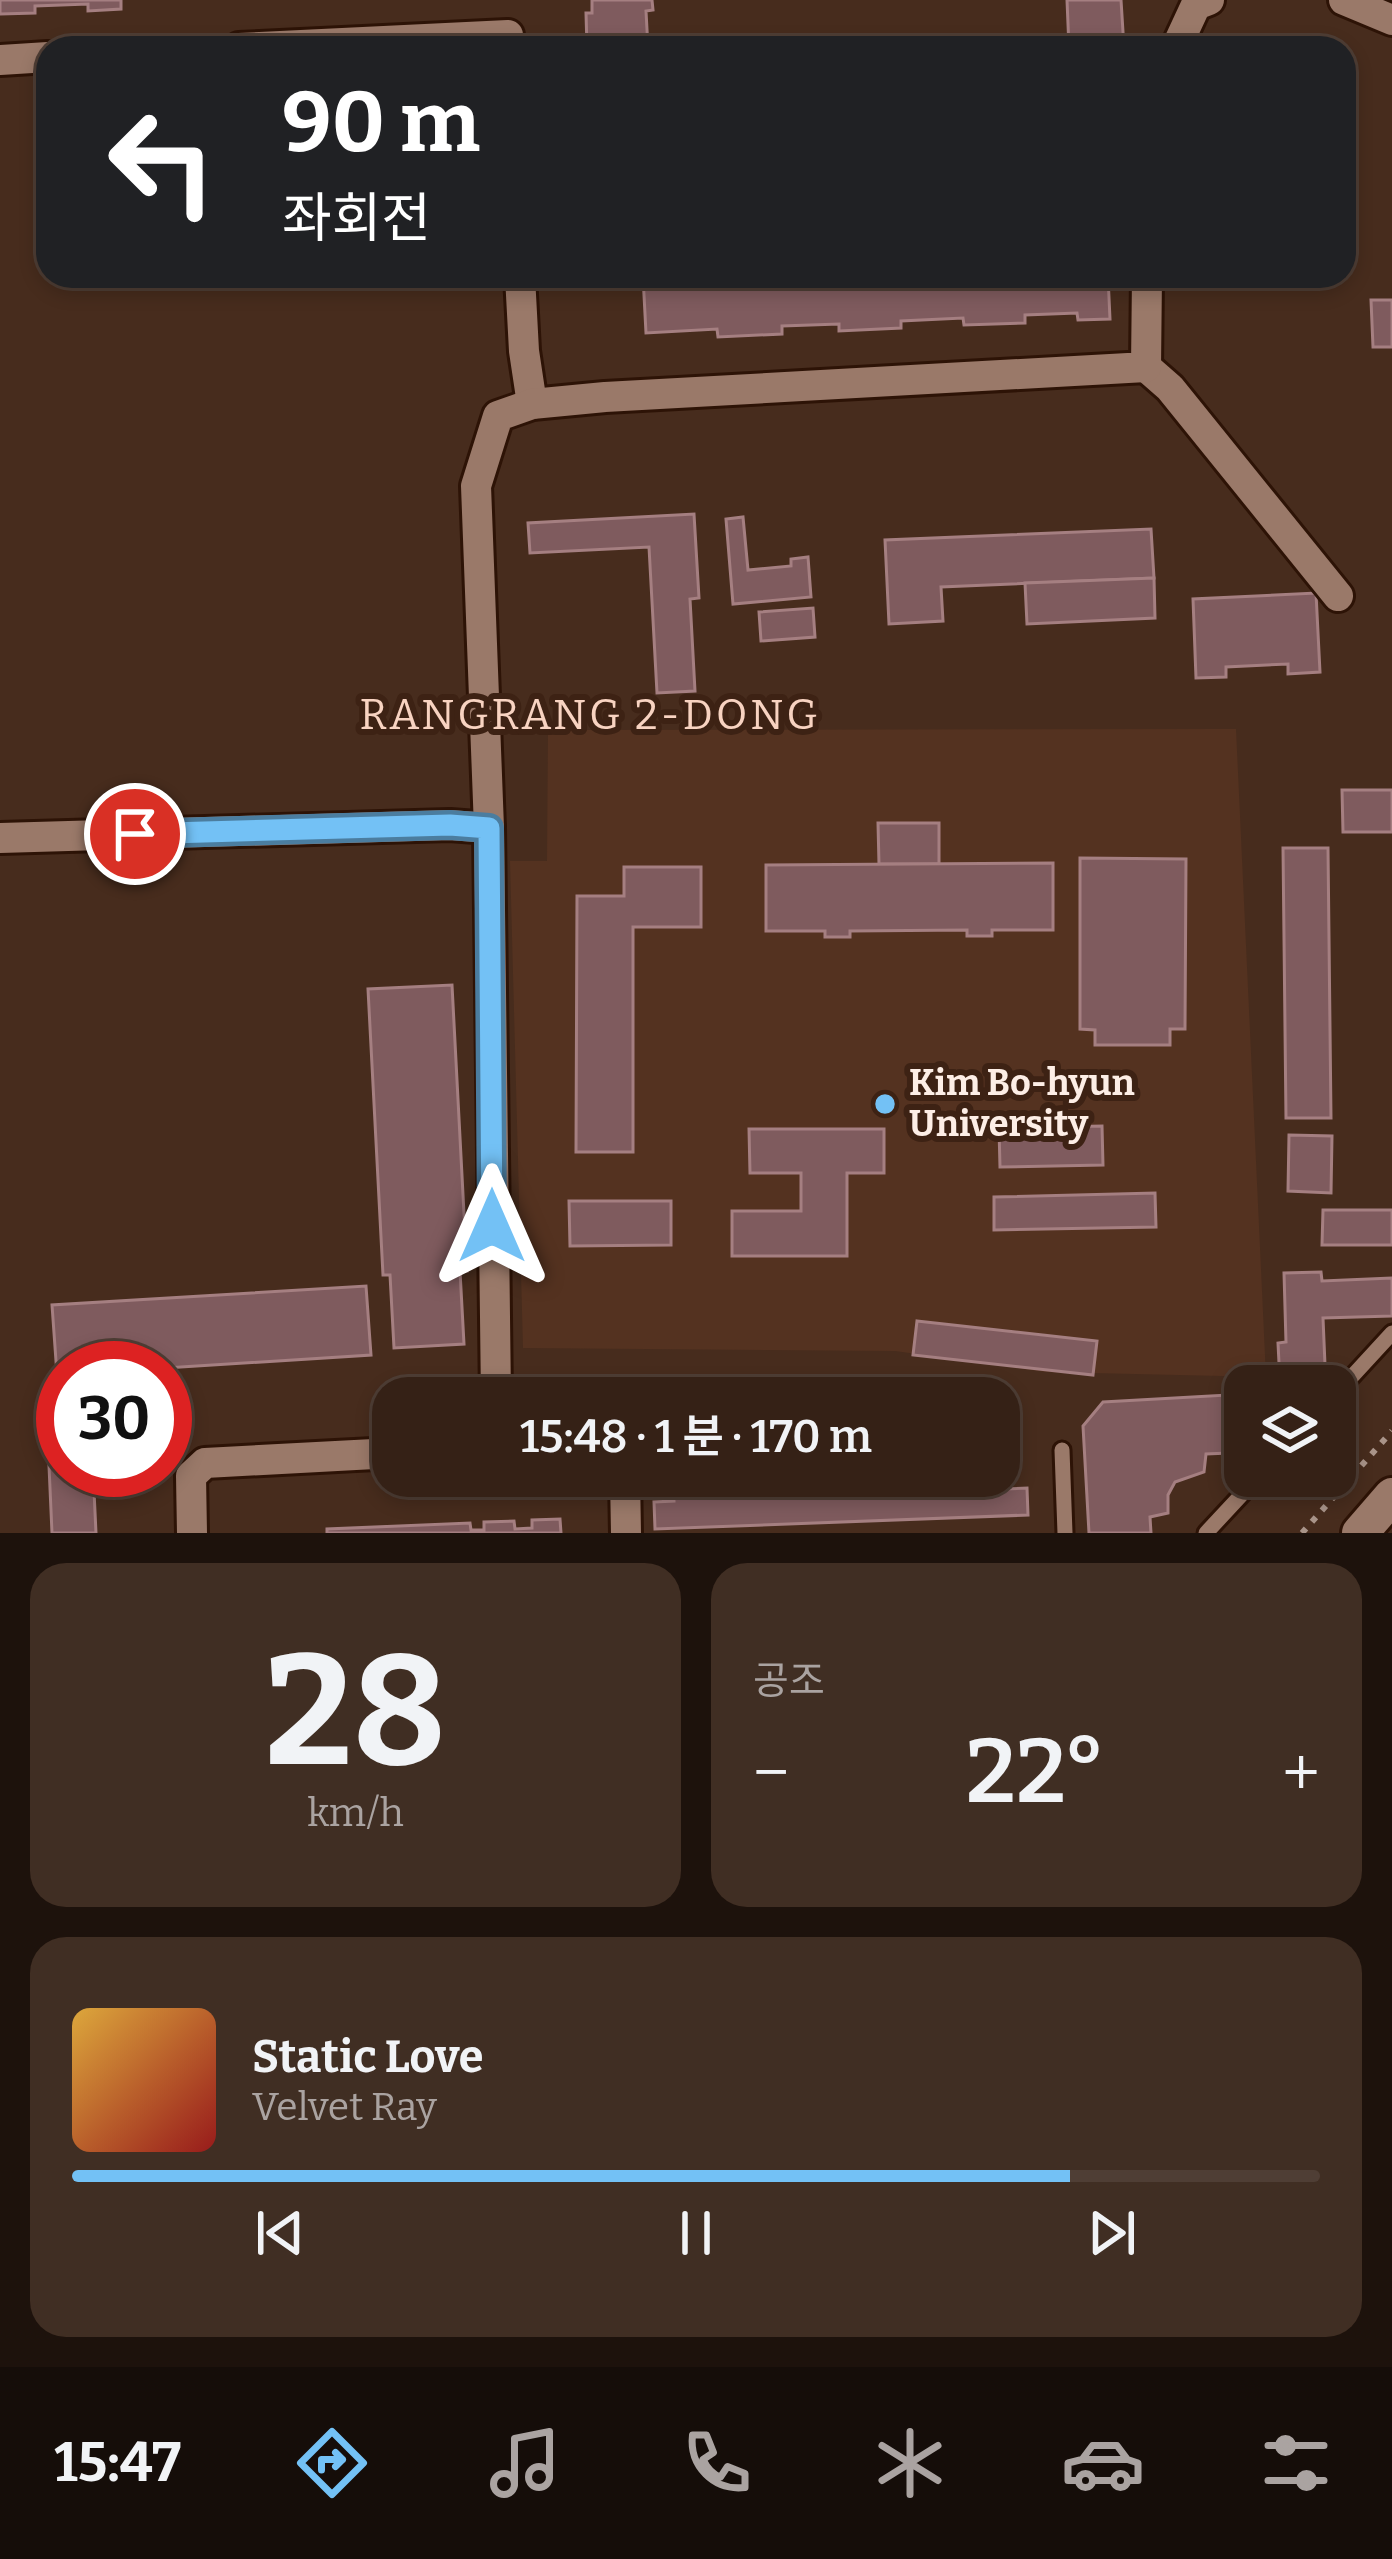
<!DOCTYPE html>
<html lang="ko">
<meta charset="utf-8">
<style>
:root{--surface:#352116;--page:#402e23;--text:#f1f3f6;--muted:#aaa3a1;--line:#4f3e35;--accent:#73c1f5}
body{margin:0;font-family:Bitter,"Noto Sans KR",serif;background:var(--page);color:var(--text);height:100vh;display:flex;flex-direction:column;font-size:45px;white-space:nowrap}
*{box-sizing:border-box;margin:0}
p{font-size:39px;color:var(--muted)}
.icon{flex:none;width:66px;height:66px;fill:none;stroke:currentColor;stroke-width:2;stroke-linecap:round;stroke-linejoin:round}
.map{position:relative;height:1533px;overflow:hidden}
.drawer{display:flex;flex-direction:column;gap:30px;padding:30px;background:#1d120c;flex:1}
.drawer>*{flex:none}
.guide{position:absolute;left:36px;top:36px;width:1320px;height:252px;border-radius:36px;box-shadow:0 6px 18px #0003,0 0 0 3px var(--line);background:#202124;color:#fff;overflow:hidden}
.controls{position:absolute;left:1224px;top:1365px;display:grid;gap:24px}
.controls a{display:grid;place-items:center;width:132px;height:132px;border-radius:24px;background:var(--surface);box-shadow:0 6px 18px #0003,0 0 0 3px var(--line);font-size:60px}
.speed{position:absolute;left:36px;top:1341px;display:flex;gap:24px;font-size:60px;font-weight:700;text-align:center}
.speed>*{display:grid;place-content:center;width:156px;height:156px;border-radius:50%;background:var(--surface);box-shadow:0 6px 18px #0003,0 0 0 3px var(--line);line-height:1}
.speed .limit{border:18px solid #d22;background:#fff;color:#111}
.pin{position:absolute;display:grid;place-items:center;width:102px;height:102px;color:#fff;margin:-51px;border:6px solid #fff;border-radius:50%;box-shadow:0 3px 12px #0007}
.me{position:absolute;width:132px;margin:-66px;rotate:0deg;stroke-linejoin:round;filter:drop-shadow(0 0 9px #0008)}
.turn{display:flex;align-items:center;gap:42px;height:252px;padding:0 48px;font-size:54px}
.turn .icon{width:156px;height:156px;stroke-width:2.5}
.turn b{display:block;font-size:84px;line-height:102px}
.big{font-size:90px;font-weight:600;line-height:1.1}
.drawer .tile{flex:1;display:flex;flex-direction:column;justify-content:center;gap:18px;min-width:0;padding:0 42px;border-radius:36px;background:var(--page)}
.drawer .dial{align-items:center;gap:0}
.dial b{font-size:156px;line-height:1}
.song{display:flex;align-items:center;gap:36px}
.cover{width:144px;height:144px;border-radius:18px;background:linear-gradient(135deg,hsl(40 70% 55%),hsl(0 70% 35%))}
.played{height:12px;border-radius:6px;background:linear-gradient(90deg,var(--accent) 80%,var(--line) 80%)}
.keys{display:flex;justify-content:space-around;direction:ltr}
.heat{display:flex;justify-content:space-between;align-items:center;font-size:66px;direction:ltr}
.drawer .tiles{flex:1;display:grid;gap:30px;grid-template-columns:1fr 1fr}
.tile:last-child{grid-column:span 2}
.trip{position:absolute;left:372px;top:1377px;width:648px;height:120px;border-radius:36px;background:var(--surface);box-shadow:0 6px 18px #0003,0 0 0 3px var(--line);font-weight:600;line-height:120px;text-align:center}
.tab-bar{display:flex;height:192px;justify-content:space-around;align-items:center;background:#150d09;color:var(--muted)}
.tab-bar .icon{width:84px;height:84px}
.tab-bar .active{color:var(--accent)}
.tab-bar b{font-size:54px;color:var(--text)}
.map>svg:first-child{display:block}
.built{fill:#543220}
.building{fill:#7f5b5e;stroke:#a57f81;stroke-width:3}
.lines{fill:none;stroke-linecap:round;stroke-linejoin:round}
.lane-casing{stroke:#2d1306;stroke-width:21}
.street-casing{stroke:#2d1306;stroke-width:36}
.secondary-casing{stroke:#2d1306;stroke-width:42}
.path{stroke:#a99489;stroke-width:6;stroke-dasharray:6 9;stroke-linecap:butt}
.lane{stroke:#9a7969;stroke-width:15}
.street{stroke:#9a7969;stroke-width:30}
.secondary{stroke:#9a7969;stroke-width:36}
.route-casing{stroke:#4b7d9f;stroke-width:30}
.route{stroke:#73c1f5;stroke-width:21}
.poi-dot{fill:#73c1f5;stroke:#3d2214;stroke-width:4.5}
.labels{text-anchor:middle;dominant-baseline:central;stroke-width:12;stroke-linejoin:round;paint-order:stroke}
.poi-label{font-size:36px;font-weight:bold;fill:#fdeee6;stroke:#3d2214;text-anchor:start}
.quarter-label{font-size:42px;letter-spacing:3px;fill:#f8d3c1;stroke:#3d2214}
</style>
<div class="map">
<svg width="1392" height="1533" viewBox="0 0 1392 1533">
<rect width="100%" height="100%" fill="#472c1d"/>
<!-- built -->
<path class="built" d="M1236 729 1266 1377 1046 1372 895 1351 523 1348 510 861H547L548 730Z"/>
<!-- building -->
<g class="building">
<path d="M0 0H121V9L88 11V4L35 6V13L0 14Z"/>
<path d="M592 0H652L653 10 646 11 648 48H587L586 13H592Z"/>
<path d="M1067 0H1121L1124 48H1069Z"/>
<path d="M643 276H1108L1110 319 1078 320 1077 313 1025 315V323L964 325 963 318 901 321V328L839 331V324L782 326V334L718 337 717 329 646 333Z"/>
<path d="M1371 300H1392V347H1373Z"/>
<path d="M694 514 699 598 690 599 695 691 657 693 649 547 530 553 528 523Z"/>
<path d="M743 517 748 570 791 566V559L808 557 811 597 733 604 726 519Z"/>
<path d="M1151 529 1154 578 941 587 943 621 889 624 885 540Z"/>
<path d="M1154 578 1155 618 1027 624 1025 583Z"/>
<path d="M1316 593 1320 672 1288 674V664L1226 667V677L1196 678 1193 599Z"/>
<path d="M813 608 815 637 761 641 759 612Z"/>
<path d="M1342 790H1392V832H1343Z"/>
<path d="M878 823H939V864H879Z"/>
<path d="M1283 848H1328L1331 1118H1286Z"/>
<path d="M1080 858 1186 859 1185 1029H1170V1045H1095V1030L1080 1029Z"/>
<path d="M1053 863V930H992V936H967V930L850 931V937H825V931H766V865Z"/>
<path d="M624 867H701V927H633V1152H576L577 896H624Z"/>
<path d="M452 985 467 1271H460L464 1344 394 1348 390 1275H383L368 989Z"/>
<path d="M1102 1126 1103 1165 1000 1167 999 1128Z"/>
<path d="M749 1129H884V1173H847V1256H732V1211H801V1173H750Z"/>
<path d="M1289 1135 1332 1136 1331 1193 1288 1191Z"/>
<path d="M1155 1193 1156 1227 994 1230V1197Z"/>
<path d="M569 1201H671V1245L570 1246Z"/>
<path d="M1323 1210H1392V1245H1322Z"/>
<path d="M1321 1272 1322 1281 1392 1278V1316L1323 1318 1325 1365 1316 1382 1280 1383 1278 1343 1286 1342 1284 1273Z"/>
<path d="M366 1286 371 1355 165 1368H63V1374L57 1375 52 1305Z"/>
<path d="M917 1321 1097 1341 1093 1375 913 1355Z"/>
<path d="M1245 1394V1436L1229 1453 1206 1454 1204 1472 1175 1482 1168 1495V1513L1150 1517 1151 1533H1089L1083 1426 1103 1402Z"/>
<path d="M63 1420V1470H93L96 1533H52L47 1421Z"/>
<path d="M999 1454H1004L1006 1489 1027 1488 1028 1515 655 1529 654 1502 674 1501 673 1476H999Z"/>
<path d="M560 1519 561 1533H327V1529L470 1523 471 1530H484V1522L514 1521 515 1529 532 1528V1520Z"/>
</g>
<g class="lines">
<!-- lane casing -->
<g class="lane-casing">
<g id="lane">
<path d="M1335 1395 1392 1333"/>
<path d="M1062 1450 1065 1533"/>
<path d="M1206 1533 1259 1476"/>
</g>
</g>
<!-- street casing -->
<g class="street-casing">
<g id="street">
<path d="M1344 0 1392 20"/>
<path d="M239 48 508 35 509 48"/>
<path d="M1176 48 1196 5 1209 0"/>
<path d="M0 60 48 57"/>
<path d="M520 276 524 351 532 404"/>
<path d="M1146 367 1170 388 1338 596"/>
<path d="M0 838 450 825 489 828"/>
<path d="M496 1398 489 828 476 486 498 416 532 404 605 397 1146 367 1147 276"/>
<path d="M625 1476 626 1533"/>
<path d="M192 1533 191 1476 205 1463 393 1453"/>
</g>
</g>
<!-- secondary casing -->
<g class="secondary-casing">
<path id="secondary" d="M1360 1533 1392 1496"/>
</g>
<!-- path -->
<path class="path" d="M1302 1533 1392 1431"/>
<!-- lane -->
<use href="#lane" class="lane"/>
<!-- street -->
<use href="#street" class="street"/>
<!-- secondary -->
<use href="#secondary" class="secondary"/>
</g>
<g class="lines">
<!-- route casing -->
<g class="route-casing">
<path id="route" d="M135 834 450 825 489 828 492 1226"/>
</g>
<!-- route -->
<use href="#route" class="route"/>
</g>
<!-- markers -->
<circle class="poi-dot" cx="885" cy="1104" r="12"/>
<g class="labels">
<!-- poi labels -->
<g class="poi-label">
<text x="909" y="1083">Kim Bo-hyun<tspan x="909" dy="41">University</tspan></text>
</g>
<!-- quarter labels -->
<g class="quarter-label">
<text x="590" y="715">RANGRANG 2-DONG</text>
</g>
</g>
</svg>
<div class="controls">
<a><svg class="icon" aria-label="layers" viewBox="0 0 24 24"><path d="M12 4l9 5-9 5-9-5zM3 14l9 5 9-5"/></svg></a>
</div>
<div class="speed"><div class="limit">30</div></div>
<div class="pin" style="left:135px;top:834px;background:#d93025"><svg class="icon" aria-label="arrive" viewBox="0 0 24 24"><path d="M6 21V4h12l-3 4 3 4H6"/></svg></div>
<svg class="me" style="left:492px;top:1226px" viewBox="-20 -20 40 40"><path d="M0-17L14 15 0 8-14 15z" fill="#73c1f5" stroke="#fff" stroke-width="4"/></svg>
<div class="trip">15:48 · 1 분 · 170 m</div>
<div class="guide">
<div class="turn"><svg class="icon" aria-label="left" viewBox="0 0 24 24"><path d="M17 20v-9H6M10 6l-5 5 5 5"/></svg><div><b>90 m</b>좌회전</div></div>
</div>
</div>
<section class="drawer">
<div class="tiles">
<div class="tile dial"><b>28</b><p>km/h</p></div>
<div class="tile"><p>공조</p>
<div class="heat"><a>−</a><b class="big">22°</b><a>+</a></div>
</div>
<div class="tile">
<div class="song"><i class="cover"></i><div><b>Static Love</b><p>Velvet Ray</p></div></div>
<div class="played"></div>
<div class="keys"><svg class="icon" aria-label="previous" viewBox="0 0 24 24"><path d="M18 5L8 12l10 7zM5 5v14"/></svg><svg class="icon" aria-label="pause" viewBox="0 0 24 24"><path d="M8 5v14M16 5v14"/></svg><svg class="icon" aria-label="next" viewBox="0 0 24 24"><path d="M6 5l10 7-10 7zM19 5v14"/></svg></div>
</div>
</div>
</section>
<nav class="tab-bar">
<b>15:47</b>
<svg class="icon active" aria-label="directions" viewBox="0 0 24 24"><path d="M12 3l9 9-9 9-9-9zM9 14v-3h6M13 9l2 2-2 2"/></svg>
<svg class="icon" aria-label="music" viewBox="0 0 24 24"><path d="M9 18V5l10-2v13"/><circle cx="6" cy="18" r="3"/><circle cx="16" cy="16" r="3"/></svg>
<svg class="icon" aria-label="phone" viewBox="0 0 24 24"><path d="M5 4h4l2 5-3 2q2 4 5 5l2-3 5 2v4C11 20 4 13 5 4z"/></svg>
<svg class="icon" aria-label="climate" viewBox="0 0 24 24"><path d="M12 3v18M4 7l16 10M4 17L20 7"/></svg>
<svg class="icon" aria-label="car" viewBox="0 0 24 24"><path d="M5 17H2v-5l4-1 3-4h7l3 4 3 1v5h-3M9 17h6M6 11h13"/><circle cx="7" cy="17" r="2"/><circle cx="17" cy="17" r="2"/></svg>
<svg class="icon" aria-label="filters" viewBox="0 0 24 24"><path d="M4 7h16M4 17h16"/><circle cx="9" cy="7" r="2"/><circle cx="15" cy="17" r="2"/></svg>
</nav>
